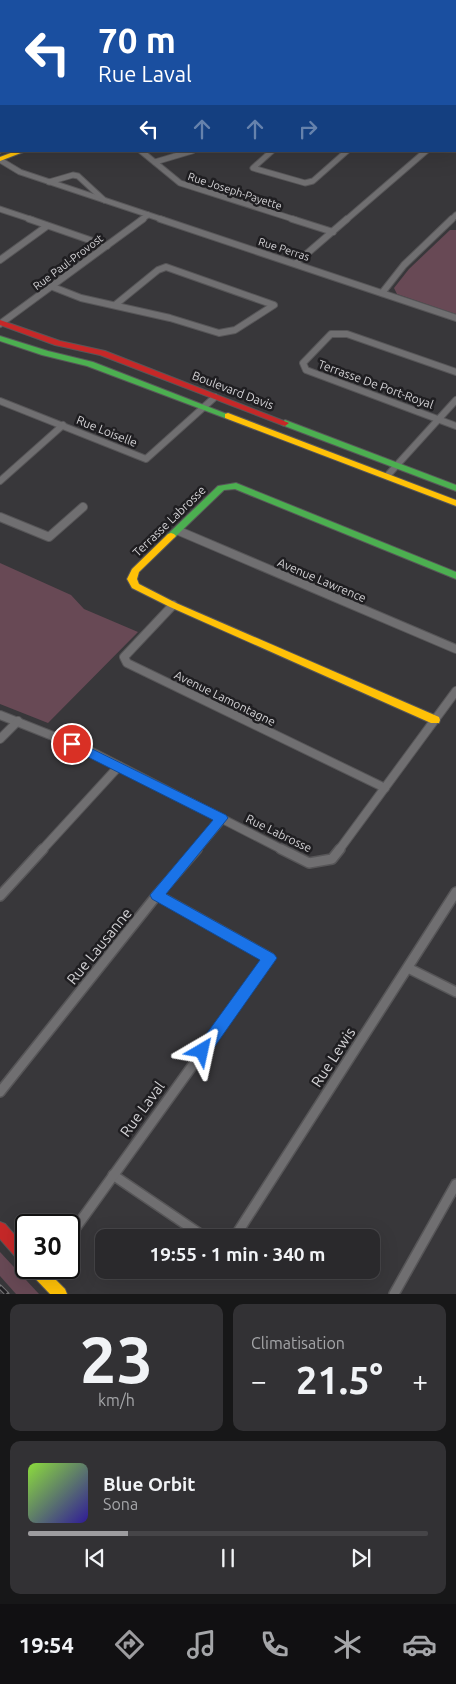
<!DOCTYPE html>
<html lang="fr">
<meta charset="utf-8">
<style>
:root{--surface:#2a292c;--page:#323134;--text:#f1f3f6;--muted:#a5a6a9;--line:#464548;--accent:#9d9c9f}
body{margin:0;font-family:Ubuntu,sans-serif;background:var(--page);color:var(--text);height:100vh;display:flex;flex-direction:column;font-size:19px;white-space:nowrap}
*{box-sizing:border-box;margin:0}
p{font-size:16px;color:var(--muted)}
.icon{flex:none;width:28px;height:28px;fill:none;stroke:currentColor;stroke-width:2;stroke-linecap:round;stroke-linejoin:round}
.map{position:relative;height:1294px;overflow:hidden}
.sheet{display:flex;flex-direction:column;gap:10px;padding:10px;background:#171718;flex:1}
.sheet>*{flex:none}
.top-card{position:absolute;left:0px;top:0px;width:456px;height:152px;box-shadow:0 5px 20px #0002,0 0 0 1px var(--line);background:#1a4fa0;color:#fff;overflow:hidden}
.speed{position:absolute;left:15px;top:1214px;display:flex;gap:10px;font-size:25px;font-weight:700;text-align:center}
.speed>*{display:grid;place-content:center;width:65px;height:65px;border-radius:50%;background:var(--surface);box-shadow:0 5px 20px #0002,0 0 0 1px var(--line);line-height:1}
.speed .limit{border:2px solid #111;border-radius:8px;background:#fff;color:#111}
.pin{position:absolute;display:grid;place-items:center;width:42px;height:42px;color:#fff;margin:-21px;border:2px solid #fff;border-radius:50%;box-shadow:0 1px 5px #0007}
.me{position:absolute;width:55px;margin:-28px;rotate:36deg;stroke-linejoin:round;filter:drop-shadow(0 0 4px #0008)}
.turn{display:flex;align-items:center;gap:18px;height:105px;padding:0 15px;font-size:22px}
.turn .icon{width:65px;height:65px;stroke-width:2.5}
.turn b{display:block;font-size:35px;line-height:42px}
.lanes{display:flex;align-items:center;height:48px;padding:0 15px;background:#0003;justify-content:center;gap:25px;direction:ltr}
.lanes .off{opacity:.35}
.big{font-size:38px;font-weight:600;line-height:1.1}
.sheet .card{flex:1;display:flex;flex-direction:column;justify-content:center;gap:8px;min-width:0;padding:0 18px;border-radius:10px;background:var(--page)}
.sheet .dial{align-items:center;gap:0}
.dial b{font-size:65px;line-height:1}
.song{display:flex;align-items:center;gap:15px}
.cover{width:60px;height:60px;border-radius:8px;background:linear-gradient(135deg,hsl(90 70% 55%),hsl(250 70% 35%))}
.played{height:5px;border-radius:2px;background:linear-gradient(90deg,var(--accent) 25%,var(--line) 25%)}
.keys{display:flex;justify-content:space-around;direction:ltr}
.heat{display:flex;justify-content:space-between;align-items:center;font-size:28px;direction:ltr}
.sheet .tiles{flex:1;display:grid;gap:10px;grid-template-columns:1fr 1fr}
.card:last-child{grid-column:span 2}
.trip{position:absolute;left:95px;top:1229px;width:285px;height:50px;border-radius:10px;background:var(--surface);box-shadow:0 5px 20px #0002,0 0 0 1px var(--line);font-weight:600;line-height:50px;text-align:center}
.tabs{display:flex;height:80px;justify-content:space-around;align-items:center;background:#111012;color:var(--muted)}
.tabs .icon{width:35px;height:35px}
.tabs .current{color:var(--accent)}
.tabs b{font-size:22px;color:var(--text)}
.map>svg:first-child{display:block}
.built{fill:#413c46}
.green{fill:#684955}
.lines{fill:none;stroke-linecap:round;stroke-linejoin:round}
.street-far3-casing{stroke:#575658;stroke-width:7}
.street-far2-casing{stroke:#575658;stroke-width:8}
.street-far1-casing{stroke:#575658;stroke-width:10}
.street-casing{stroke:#575658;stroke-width:12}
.fast-casing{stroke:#575658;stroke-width:2}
.slow-casing{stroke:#575658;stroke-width:2}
.jam-casing{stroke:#575658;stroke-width:2}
.street-far3{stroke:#706f71;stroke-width:5}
.street-far2{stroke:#706f71;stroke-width:6}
.street-far1{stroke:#706f71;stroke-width:8}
.street{stroke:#706f71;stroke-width:9}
.fast{fill:#4caf50;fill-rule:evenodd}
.slow{fill:#ffc107;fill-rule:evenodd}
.jam{fill:#c62828;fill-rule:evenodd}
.rail-casing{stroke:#747375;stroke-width:5}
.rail{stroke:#1f1e21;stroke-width:3;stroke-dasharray:9;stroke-linecap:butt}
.route{fill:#1a73e8;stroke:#114b97}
.labels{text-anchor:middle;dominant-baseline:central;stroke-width:5;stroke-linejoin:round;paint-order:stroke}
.far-street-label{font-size:11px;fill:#d3d2d5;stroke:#1f1e21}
.street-label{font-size:12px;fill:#d3d2d5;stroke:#1f1e21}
.near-street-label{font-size:15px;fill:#d3d2d5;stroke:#1f1e21}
</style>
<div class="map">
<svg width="456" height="1294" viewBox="0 0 456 1294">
<rect width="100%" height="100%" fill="#38373a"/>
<!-- built -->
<path class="built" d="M0 0H456V86L455 1H1V93Z"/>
<!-- green -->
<g class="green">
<path d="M450 230H456V314L397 294 394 288 409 269Z"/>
<path d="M0 563 71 595 84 609 138 632 48 723 0 704Z"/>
<path d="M0 1252 39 1294H16L0 1276Z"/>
</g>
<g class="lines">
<!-- street-far3 casing -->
<g class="street-far3-casing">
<g id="street-far3">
<path d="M6 1 8 0"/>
<path d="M238 1 240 0"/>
<path d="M316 1 318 0"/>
<path d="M141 151 180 183 296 220"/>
<path d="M272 151 253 168 305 183 313 181 347 151"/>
<path d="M0 160 20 172 164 220"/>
<path d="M155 162 192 151"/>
<path d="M49 182 73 175 78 176 104 200"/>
<path d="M0 209 33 220"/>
<path d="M141 220 148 215"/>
<path d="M346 220 426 151"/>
<path d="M451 220 456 215"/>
</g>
</g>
<!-- street-far2 casing -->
<g class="street-far2-casing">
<g id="street-far2">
<path d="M29 219 107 246"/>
<path d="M160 219 456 318"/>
<path d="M292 219 333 232"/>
<path d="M0 260 47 226"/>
<path d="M296 263 347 219"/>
<path d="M53 287 81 298 170 318 219 333 235 330 274 305 166 267 158 270 115 305"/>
<path d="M382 293 404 265 452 219"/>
<path d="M0 324 143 219"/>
<path d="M456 372 347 334H331L303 363 306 370 456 426"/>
<path d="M0 401 146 459 215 397"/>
<path d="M387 476 456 400"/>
<path d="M0 481 63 425"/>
</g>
</g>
<!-- street-far1 casing -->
<g class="street-far1-casing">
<g id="street-far1">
<path d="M0 517 49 537 83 507"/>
<path d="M179 531 456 649"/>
<path d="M173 605 124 657 127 663 385 788"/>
<path d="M0 715 88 750 283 850"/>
<path d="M0 739 18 721"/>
<path d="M42 850 119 766"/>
<path d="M196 850 222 819"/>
<path d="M339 850 456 691"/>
</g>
</g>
<!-- street casing -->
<g class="street-casing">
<g id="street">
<path d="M281 849 309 863 332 859 340 849"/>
<path d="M0 896 43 849"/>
<path d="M408 968 456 992"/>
<path d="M0 1092 157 895 197 849"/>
<path d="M113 1175 206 1238"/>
<path d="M69 1237 270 958 157 895"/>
<path d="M234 1238 456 892"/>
<path d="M394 1294 456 1184"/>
</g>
</g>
<!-- fast casing -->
<g class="fast-casing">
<g id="fast">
<path d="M0 336 48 351 93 362 232 416 231 418H225L87 366 42 355 0 341Z"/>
<path d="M285 420 456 485V491L282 425 281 423Z"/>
<path d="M236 483 456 572V579L235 489 224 490 174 538H168L166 536 168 534 218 486Z"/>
</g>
</g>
<!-- slow casing -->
<g class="slow-casing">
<g id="slow">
<rect x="455" y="94" width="1" height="4"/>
<path d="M0 148 1 151H3L0 153Z"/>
<path d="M16 151H26L0 161V157Z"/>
<path d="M228 413 456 500V506L225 418V414Z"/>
<path d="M171 533 174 534 176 536 174 538 139 572 137 579 139 584 176 603 439 717 440 720 439 723H431L170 607 132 588 127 579 132 569 168 534Z"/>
<path d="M28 1268H44L65 1289 67 1294H50L30 1273Z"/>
</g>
</g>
<!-- jam casing -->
<g class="jam-casing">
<g id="jam">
<path d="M0 320 60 341 105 351 289 423 285 426 282 425 100 355 55 345 0 325Z"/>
<path d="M0 1222 5 1224 26 1248V1265L21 1263 0 1239Z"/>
</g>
</g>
<!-- street-far3 -->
<use href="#street-far3" class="street-far3"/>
<!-- street-far2 -->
<use href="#street-far2" class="street-far2"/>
<!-- street-far1 -->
<use href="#street-far1" class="street-far1"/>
<!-- street -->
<use href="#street" class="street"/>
<!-- fast -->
<use href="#fast" class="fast"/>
<!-- slow -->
<use href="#slow" class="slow"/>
<!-- jam -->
<use href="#jam" class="jam"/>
<!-- rail casing -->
<g class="rail-casing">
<path id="rail" d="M0 1287 7 1294"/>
</g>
<!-- rail -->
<use href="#rail" class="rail"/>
</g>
<!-- route -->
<path class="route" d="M72 739 226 815 228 818 166 894 274 954 277 958 208 1056 202 1058 197 1056 195 1051 197 1047 260 960 152 899 150 895 213 820 68 747 66 744 68 740Z"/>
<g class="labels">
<!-- far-street labels -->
<g class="far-street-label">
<text transform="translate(235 191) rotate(18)">Rue Joseph-Payette</text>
<text transform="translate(284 249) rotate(18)">Rue Perras</text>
<text transform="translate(68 262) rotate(-37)">Rue Paul-Provost</text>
</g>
<!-- street labels -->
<g class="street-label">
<text transform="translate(376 384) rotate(20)">Terrasse De Port-Royal</text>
<text transform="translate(233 390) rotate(21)">Boulevard Davis</text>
<text transform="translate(107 431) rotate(22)">Rue Loiselle</text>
<text transform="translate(169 521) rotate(-44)">Terrasse Labrosse</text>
<text transform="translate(322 580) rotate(23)">Avenue Lawrence</text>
<text transform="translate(225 698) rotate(26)">Avenue Lamontagne</text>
<text transform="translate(279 833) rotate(26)">Rue Labrosse</text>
</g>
<!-- near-street labels -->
<g class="near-street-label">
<text transform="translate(99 946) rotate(-51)">Rue Lausanne</text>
<text transform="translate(333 1057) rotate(-57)">Rue Lewis</text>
<text transform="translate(142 1109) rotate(-54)">Rue Laval</text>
</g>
</g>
</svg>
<div class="speed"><div class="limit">30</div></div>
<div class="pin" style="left:72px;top:744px;background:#d93025"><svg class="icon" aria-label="arrive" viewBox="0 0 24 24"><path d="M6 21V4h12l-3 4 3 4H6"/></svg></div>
<svg class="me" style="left:202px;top:1051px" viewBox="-20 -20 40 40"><path d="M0-17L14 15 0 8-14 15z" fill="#1a73e8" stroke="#fff" stroke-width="4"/></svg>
<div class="trip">19:55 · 1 min · 340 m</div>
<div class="top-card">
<div class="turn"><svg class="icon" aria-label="left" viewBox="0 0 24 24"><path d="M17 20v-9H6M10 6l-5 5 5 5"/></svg><div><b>70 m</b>Rue Laval</div></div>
<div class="lanes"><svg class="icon" aria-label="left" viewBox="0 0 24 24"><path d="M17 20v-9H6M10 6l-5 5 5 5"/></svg><svg class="icon off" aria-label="ahead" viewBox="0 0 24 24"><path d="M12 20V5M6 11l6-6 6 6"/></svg><svg class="icon off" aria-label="ahead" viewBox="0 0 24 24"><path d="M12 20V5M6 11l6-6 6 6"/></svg><svg class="icon off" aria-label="right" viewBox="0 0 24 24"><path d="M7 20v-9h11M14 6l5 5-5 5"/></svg></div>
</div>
</div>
<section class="sheet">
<div class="tiles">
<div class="card dial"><b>23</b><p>km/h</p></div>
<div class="card"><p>Climatisation</p>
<div class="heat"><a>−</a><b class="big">21.5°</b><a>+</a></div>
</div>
<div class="card">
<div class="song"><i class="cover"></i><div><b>Blue Orbit</b><p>Sona</p></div></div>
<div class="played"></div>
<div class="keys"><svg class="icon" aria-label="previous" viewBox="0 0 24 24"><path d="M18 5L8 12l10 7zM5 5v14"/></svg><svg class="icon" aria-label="pause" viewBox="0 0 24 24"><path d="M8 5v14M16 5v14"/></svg><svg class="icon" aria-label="next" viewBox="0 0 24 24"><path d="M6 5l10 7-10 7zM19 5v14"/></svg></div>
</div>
</div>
</section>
<nav class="tabs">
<b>19:54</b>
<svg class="icon current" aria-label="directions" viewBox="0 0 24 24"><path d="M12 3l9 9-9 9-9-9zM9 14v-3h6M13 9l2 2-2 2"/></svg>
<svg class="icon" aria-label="music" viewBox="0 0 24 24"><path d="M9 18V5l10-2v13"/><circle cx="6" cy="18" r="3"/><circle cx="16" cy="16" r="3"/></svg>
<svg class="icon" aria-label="phone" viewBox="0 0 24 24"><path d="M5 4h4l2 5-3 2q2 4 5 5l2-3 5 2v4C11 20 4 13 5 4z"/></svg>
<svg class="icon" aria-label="climate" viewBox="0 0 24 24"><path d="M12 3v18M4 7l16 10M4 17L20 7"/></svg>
<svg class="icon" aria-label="car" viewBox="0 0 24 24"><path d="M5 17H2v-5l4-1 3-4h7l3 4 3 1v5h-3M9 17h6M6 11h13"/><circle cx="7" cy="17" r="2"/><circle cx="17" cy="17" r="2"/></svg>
</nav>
